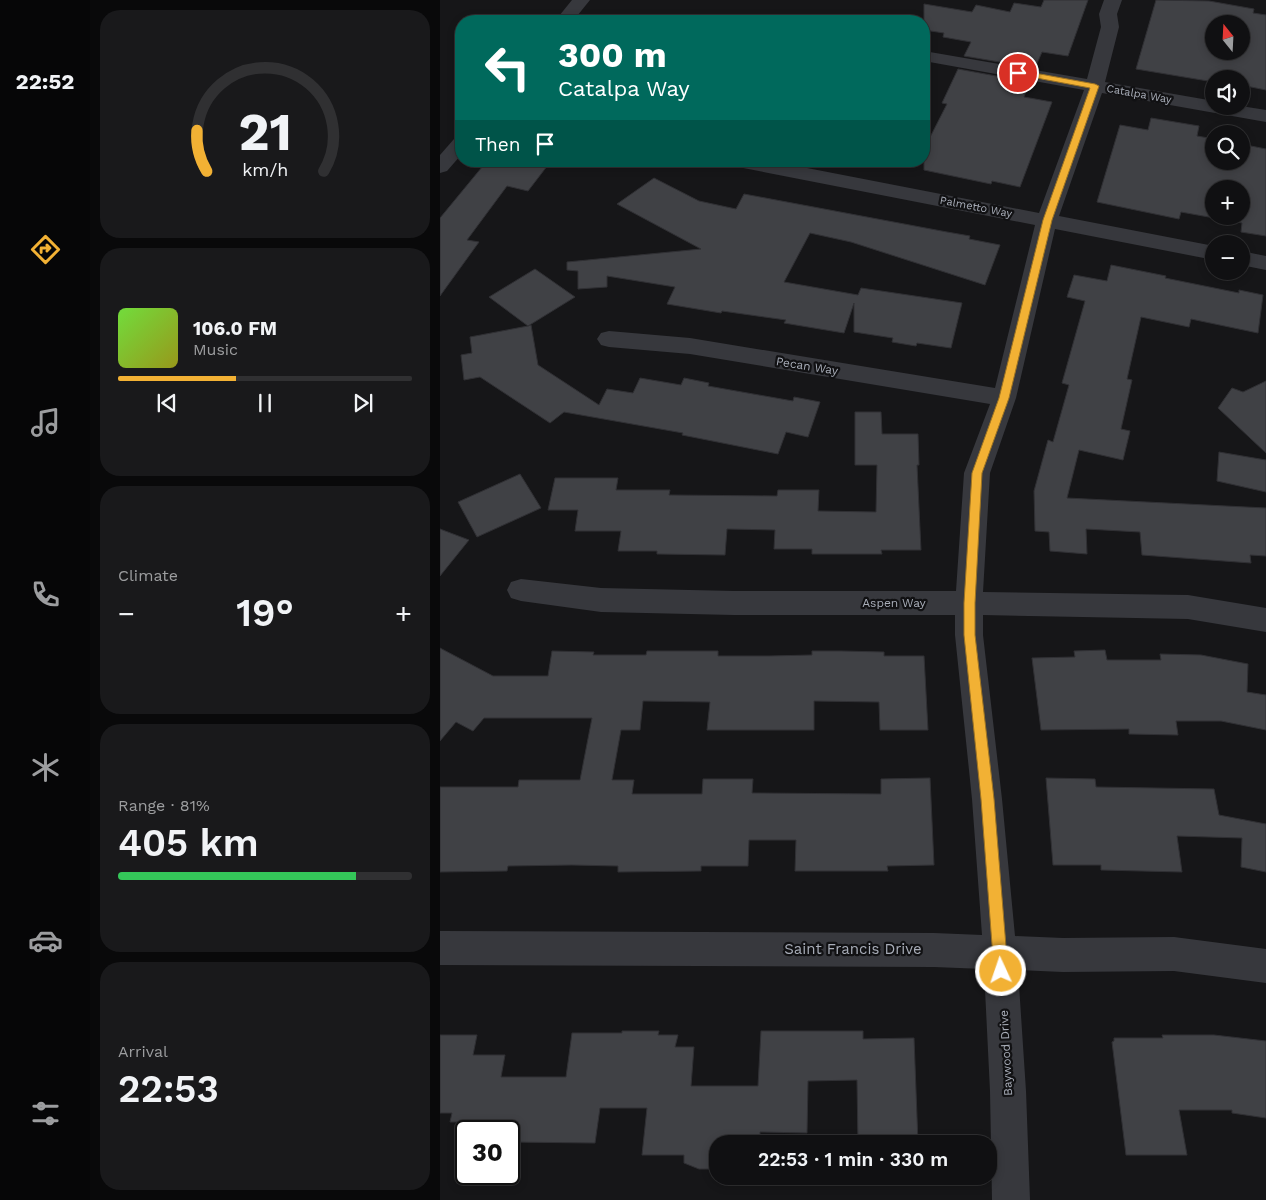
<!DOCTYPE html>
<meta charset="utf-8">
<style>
:root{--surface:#101012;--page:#19191b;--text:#f1f3f6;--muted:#9c9d9f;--line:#303032;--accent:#f2b134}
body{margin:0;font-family:"Work Sans",sans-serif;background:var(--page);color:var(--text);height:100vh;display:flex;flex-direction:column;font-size:19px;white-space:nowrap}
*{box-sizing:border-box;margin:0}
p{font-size:16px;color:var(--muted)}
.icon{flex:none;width:28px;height:28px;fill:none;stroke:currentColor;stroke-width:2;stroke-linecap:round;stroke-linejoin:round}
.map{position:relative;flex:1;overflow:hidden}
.drawer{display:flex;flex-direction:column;gap:10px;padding:10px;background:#09090a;width:350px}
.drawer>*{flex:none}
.guide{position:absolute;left:15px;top:15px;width:475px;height:152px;border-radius:20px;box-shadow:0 2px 8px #0003,0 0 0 1px var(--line);background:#00695c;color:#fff;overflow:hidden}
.needle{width:32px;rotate:342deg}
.tools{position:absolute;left:765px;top:15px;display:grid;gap:10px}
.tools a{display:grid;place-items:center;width:45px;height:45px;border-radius:50%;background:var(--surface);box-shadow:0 2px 8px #0003,0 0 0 1px var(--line);font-size:25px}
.speed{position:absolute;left:15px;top:1120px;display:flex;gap:10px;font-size:25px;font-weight:700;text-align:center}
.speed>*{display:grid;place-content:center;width:65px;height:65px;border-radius:50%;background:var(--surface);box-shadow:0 2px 8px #0003,0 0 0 1px var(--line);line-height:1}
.speed .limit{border:2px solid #111;border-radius:8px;background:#fff;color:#111}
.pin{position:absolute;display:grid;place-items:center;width:42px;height:42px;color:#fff;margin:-21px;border:2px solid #fff;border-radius:50%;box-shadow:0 1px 5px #0007}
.me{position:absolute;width:55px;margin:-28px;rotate:357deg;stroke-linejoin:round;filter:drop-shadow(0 0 4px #0008)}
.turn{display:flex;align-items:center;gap:18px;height:105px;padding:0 20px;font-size:22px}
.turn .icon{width:65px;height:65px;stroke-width:2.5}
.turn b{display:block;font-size:35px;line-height:42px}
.then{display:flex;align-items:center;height:48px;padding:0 20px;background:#0003;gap:10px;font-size:19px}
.big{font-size:38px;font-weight:600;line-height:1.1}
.drawer .widget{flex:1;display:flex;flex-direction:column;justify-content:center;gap:8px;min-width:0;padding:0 18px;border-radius:20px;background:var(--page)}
.drawer .dial{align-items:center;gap:0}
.dial svg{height:130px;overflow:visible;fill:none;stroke:var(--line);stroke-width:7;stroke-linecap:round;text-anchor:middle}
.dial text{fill:var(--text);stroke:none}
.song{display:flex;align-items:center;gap:15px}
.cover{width:60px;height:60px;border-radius:8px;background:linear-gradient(135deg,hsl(100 70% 55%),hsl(60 70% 35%))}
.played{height:5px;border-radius:2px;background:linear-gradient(90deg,var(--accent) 40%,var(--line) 40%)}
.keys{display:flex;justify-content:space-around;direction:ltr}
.heat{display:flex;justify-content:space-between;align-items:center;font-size:28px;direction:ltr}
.charge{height:8px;border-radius:4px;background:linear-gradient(90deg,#34c759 81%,var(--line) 0)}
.trip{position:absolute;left:269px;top:1135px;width:288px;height:50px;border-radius:20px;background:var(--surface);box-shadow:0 2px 8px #0003,0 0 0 1px var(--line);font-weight:600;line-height:50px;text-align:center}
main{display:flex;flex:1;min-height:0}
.dock{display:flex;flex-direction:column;width:90px;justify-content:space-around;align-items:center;background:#060607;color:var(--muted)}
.dock .icon{width:35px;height:35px}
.dock .active{color:var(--accent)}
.dock b{font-size:22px;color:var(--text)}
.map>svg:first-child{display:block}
.building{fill:#404145;stroke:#303034;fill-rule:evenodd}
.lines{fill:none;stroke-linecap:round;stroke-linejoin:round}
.street{fill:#37383d;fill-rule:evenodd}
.route{fill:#f2b134;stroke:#9d7322}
.labels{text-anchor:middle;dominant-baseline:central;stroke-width:4.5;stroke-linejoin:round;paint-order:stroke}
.far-street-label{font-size:11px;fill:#a8adb8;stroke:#111113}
.street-label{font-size:12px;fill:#a8adb8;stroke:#111113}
.near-street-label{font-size:15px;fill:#a8adb8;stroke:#111113}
</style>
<main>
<nav class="dock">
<b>22:52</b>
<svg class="icon active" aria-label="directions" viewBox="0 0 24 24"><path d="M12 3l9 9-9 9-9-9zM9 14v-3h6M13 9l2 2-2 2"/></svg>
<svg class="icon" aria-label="music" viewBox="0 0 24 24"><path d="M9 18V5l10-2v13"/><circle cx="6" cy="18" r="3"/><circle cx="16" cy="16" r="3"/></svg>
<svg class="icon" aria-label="phone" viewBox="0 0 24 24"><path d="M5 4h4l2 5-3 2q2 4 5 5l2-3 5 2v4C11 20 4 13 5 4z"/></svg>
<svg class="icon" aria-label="climate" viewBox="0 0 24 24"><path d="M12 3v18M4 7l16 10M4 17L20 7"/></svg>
<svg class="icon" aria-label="car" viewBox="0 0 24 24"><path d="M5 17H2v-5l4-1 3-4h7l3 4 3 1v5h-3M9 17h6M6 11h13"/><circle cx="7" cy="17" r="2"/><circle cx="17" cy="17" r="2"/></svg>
<svg class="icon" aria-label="filters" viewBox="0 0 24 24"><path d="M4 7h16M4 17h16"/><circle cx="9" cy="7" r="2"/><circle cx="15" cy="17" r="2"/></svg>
</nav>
<section class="drawer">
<div class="widget dial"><svg viewBox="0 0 100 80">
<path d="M14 69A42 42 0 1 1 86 69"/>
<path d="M14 69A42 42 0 0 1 8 44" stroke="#f2b134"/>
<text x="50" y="56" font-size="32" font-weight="700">21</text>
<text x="50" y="72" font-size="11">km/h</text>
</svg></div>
<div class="widget">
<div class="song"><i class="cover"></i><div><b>106.0 FM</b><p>Music</p></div></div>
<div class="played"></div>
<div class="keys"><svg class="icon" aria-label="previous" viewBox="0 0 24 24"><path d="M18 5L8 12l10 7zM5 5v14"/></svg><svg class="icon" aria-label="pause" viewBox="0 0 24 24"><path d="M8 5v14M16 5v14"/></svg><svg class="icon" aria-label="next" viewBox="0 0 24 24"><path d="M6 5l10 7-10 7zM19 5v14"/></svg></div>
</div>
<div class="widget"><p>Climate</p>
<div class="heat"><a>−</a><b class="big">19°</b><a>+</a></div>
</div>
<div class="widget"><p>Range · 81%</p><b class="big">405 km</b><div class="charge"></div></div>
<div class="widget"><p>Arrival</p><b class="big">22:53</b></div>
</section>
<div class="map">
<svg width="826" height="1200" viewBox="0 0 826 1200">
<rect width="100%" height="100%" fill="#161618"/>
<!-- building -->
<g class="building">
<path d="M604 0H648L628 56 602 52 595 68 524 56 531 42 503 37 504 33 484 30V4L532 12 536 5 570 12 574 3 601 7Z"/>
<path d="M716 0 769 1 814 9 813 13 826 15V90L801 85V79H774V82L696 69ZM774 24H801V51H774Z"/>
<path d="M518 69 589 82 584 97 612 102 580 187 552 181 551 184 484 170V149L507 104 502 103Z"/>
<path d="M711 118 759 126 757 136 774 139V161H801V144L826 149V236L801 232 802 223 741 212 739 219 657 202 680 125 708 130ZM774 189H801V216H774Z"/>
<path d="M47 161H111L88 191 67 186 27 240 39 242 0 296V218Z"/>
<path d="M214 178 259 201 296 209 304 194 507 232 530 236 529 239 560 245 545 285 411 242 370 233 344 282 418 295 421 288 522 303 511 348 477 343 476 346 452 342 453 338 414 332V303L404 333 344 323 346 320 282 311 281 313 227 304 235 287 167 276V287L138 289V271L127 270V262L261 249 177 204Z"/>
<path d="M671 265 726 276 725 278 799 293V290L823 295 818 333 751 319 749 327 701 317 687 379 692 380 681 429 690 431 683 460 639 450 627 498 826 508V556L810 555 811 563 702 555 700 532 646 529 647 554 610 551 609 532 595 531 594 491 608 440 613 442 629 385 622 383 645 301 627 297 634 275 667 281Z"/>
<path d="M95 269 135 297 88 326 91 325 98 365 159 405 167 389 193 393 200 378 241 385 244 378 269 383 268 386 353 401 354 397 380 402 368 437 346 432 338 454 242 435 243 433 124 412 110 423 40 377 24 380 21 355 32 353 30 337 88 326 49 297Z"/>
<path d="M826 381V453L778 408 792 388 803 392Z"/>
<path d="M415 412H441L442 434H478L479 465H477L481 550H441L442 554H372V549H334L335 530 287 529 285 555 217 554V551H178L181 531H135L138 510H108L115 478H178L176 490H230L229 495 337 496 338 490H379L378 511 436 512 437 465H415Z"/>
<path d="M779 452 826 460V492L777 481Z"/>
<path d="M80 474 101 508 37 537 18 502Z"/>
<path d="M0 529 29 540 0 576Z"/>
<path d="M0 648 53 676H108L112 651 154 652 153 655H206L207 651H278V656H329L372 655V651H402L444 652V656H484L488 730H440L439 702 374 701V730H267L270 702 203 701 200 730H181L172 780H194L192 794H262L263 779H313L312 793 441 794V779L490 778 494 865 447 866 448 871H355L356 840H309L308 866H261V871L178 872V866L132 865 68 866 67 871 0 872V787H78L79 780H140L152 718H44L33 731 16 722 0 741Z"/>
<path d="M665 650 667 660H721L720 654 761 655 808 664 807 692 826 695V730L781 721H736L738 735 689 734V729L601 730 592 658 635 657 634 651Z"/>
<path d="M606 778 655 779 656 787 774 789 779 815 826 824V872L801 867 802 838 737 836 742 872 661 870V865H613Z"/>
<path d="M182 1031H219L218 1035H238L235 1047H254L251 1086H318L321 1031H423V1039L474 1038 478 1144H418L417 1080 368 1081 367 1133 320 1132V1144H278V1169H259L244 1163V1155H202L207 1108H160L155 1143 69 1142V1131H64L65 1122H10L12 1113H0V1035H37L33 1055H65L61 1077H126L132 1033H182Z"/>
<path d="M722 1035H774L826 1041V1118L792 1113V1110H739L747 1155H686L672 1042 674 1041V1038H723Z"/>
</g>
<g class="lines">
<!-- street -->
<g class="street">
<path d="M132 0H150L133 21H115Z"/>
<path d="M664 0H682L677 14 679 27 665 82 774 101V106H801L826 110V122L662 93 619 216 774 246V260L615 229 576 398 550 473 543 592 748 595 826 608V632L748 619 543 615V635L562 799 575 936 623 938 734 937 826 949V983L734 971 623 972 578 970 586 1091 590 1200H552L550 1091 544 969 494 967 0 965V931L494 933 542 935 532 799 515 635V615H294L161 612 81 601 71 598 67 590 71 582 81 579 161 588 294 591H516L524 473 550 404 250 354 169 347 161 345 157 339 161 333 169 331 250 338 555 388 595 225 298 167 291 165 288 161H331L599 213 644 90 484 61V51L647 79 661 27 659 14Z"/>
<path d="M21 137V155L7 171 0 173V155L14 139Z"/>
<path d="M801 251 826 256V270L801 265Z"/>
</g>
</g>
<!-- route -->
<path class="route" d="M578 70 655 84 659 86 612 220 569 398 542 473 535 603V635L554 799 568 971 566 976 561 978 556 976 554 971 541 799 524 635V603L532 473 559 398 603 220 650 88 575 74 574 73Z"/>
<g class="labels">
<!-- far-street labels -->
<g class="far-street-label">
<text transform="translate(699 94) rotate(10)">Catalpa Way</text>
<text transform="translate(536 207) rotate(11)">Palmetto Way</text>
</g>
<!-- street labels -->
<g class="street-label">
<text transform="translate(367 366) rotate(9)">Pecan Way</text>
<text x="454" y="603">Aspen Way</text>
<text transform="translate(566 1053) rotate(-93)">Baywood Drive</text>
</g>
<!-- near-street labels -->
<g class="near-street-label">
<text x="413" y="949">Saint Francis Drive</text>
</g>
</g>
</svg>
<div class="tools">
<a><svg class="needle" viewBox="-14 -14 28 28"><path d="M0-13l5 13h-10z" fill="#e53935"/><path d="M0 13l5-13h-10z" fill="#9c9d9f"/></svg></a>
<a><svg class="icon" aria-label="sound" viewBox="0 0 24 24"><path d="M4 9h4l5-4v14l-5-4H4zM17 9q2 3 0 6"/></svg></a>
<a><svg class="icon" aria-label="search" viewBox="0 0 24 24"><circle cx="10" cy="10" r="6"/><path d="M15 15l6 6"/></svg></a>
<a>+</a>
<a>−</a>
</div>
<div class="speed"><div class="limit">30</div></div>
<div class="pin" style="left:578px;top:73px;background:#d93025"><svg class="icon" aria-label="arrive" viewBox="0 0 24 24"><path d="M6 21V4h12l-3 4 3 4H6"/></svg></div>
<svg class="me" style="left:561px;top:971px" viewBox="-20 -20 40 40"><circle r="17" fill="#f2b134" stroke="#fff" stroke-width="3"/><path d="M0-11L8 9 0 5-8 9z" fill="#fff"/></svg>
<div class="trip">22:53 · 1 min · 330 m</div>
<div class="guide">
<div class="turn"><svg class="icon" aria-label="left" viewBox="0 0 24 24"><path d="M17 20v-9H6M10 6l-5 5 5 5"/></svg><div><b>300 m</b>Catalpa Way</div></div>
<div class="then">Then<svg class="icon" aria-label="arrive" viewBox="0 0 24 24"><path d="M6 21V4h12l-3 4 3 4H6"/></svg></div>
</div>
</div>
</main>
